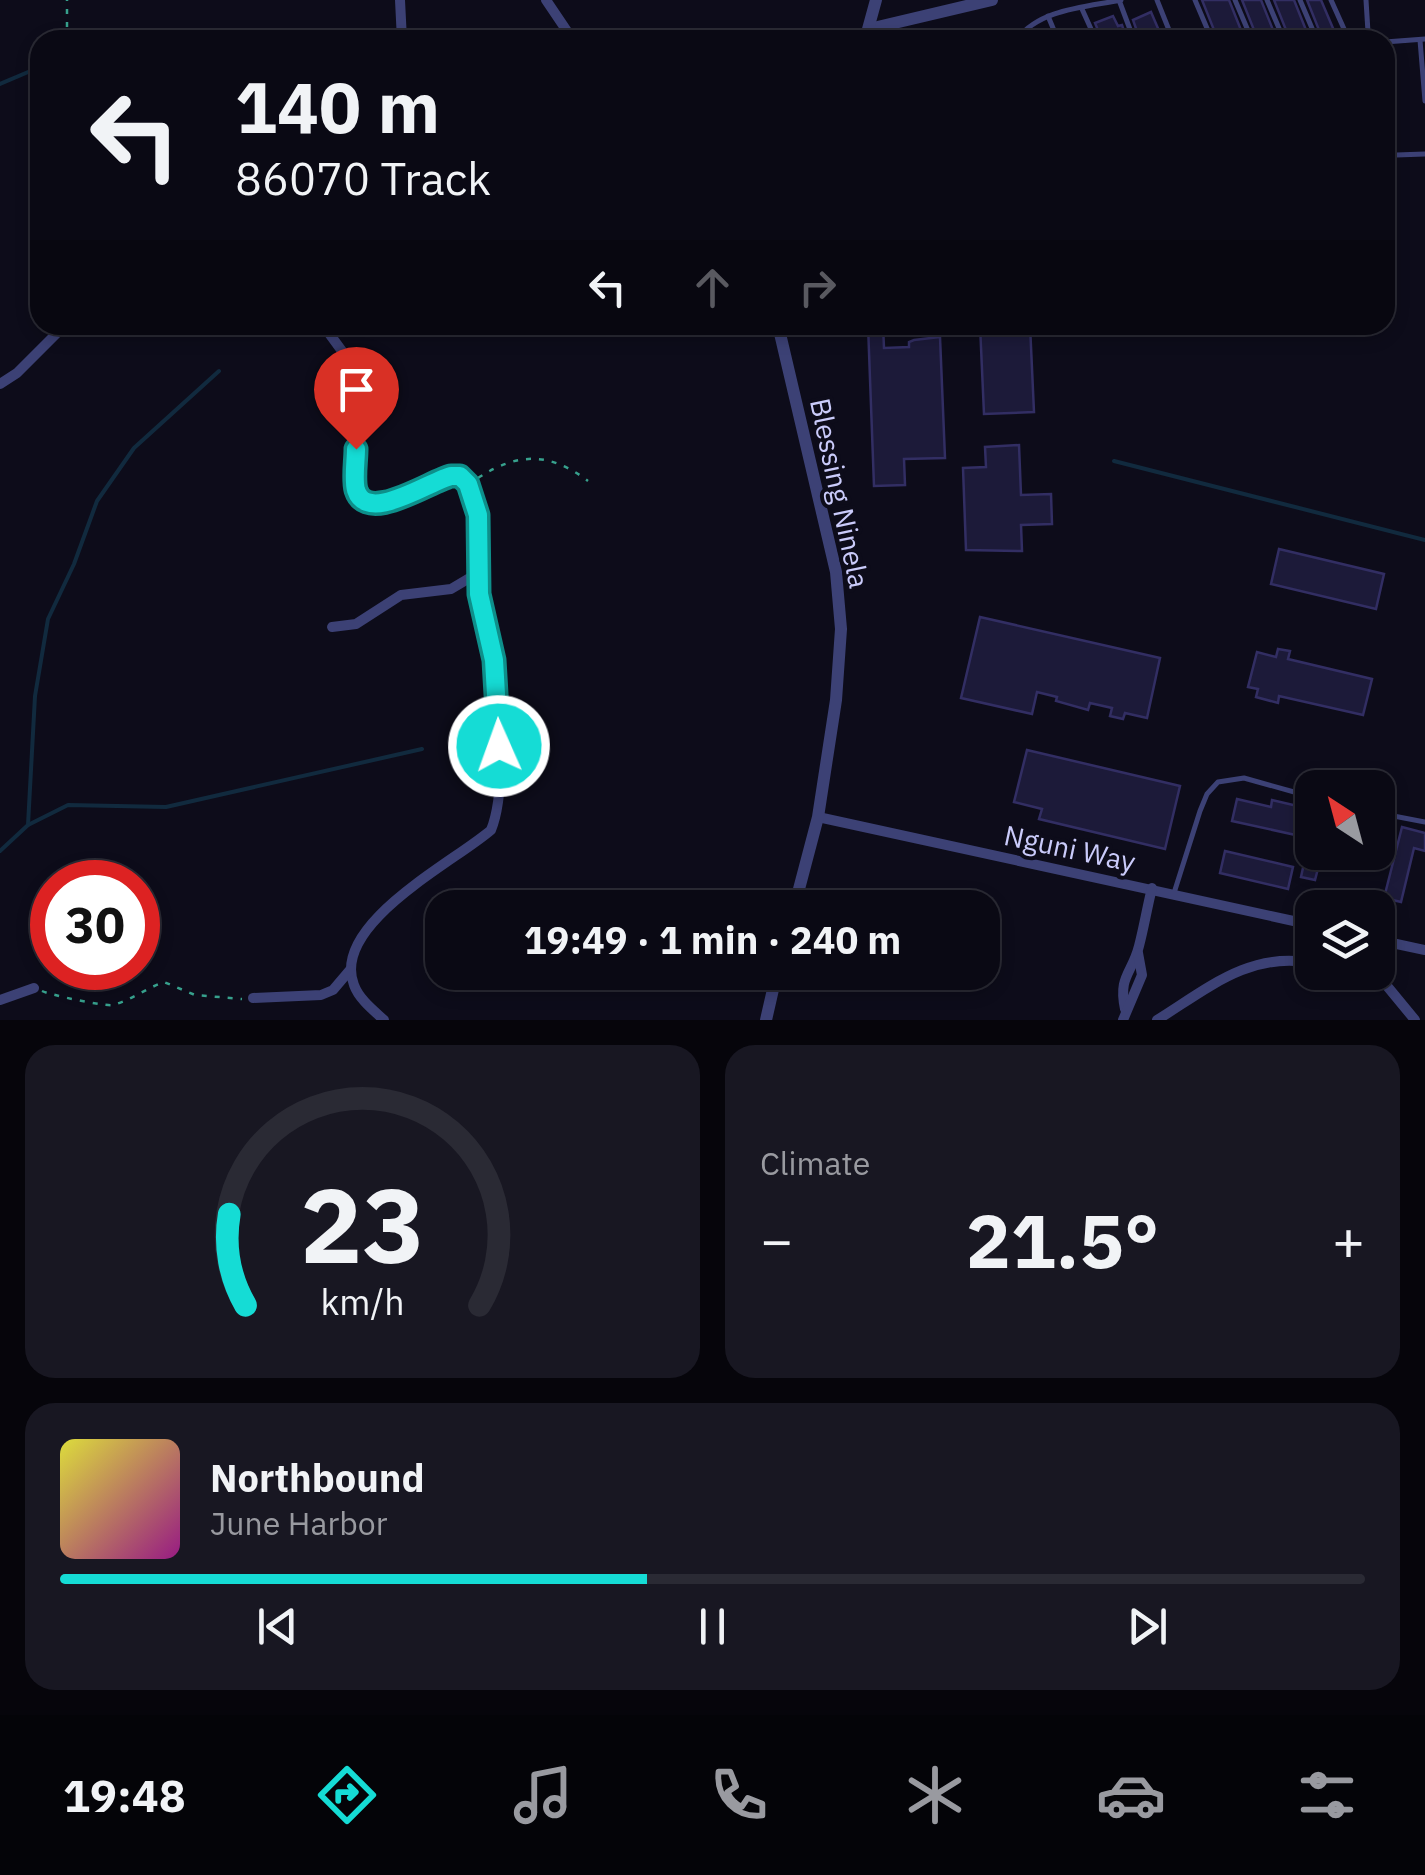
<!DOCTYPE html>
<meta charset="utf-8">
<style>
:root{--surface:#0a0914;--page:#181722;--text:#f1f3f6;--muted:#999aa0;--line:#2a2a34;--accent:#15dcd5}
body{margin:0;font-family:"IBM Plex Sans",sans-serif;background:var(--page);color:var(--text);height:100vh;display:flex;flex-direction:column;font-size:38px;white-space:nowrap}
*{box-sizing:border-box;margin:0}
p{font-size:32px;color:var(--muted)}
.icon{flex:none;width:55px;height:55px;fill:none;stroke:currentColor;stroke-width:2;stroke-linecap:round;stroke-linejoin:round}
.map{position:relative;height:1020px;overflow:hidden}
.details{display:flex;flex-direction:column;gap:25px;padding:25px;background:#06050b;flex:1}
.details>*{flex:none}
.banner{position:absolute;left:30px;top:30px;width:1365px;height:305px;border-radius:30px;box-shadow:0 5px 15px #0003,0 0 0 2px var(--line);background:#0a0914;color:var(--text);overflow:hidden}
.needle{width:65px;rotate:324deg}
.controls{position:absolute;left:1295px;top:770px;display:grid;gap:20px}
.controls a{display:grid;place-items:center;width:100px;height:100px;border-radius:20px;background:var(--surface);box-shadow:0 5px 15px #0003,0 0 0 2px var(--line);font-size:50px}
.speed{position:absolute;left:30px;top:860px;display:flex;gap:20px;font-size:50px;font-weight:700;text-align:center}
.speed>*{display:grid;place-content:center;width:130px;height:130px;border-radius:50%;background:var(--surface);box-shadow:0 5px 15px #0003,0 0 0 2px var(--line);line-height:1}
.speed .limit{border:15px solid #d22;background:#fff;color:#111}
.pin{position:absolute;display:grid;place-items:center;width:85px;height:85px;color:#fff;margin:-102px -42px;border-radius:50% 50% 50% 0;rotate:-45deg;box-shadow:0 0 10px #0007}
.pin .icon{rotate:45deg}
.me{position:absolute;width:110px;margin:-55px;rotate:358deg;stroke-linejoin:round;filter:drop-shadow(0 0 8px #0008)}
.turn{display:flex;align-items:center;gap:35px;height:210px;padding:0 40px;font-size:45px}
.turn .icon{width:130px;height:130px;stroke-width:2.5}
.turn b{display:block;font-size:70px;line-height:85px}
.lanes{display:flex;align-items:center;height:95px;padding:0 40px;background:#0003;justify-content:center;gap:50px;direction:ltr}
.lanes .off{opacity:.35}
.big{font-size:75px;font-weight:700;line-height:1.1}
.details .widget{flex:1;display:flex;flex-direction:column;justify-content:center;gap:15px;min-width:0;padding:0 35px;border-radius:30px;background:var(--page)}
.details .dial{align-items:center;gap:0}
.dial svg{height:260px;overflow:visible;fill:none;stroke:var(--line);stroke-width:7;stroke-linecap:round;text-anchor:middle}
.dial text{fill:var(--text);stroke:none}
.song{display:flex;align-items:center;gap:30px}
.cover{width:120px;height:120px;border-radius:15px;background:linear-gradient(135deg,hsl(60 70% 55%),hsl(310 70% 35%))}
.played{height:10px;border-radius:5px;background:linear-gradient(90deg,var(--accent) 45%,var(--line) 45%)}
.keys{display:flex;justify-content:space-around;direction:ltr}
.heat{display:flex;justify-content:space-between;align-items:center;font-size:55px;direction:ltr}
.details .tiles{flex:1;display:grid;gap:25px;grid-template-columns:1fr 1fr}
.widget:last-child{grid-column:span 2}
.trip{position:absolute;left:425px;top:890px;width:575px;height:100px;border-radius:30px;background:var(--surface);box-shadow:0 5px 15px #0003,0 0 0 2px var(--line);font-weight:700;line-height:100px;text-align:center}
.tabs{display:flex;height:160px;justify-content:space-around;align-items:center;background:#040408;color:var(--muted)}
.tabs .icon{width:70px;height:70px}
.tabs .current{color:var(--accent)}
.tabs b{font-size:45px;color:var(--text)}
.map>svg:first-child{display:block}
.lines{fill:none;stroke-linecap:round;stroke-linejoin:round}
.stream{stroke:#112a3e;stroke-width:4}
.building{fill:#1c1a39;stroke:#322e63;stroke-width:2.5}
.path{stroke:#37a18d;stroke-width:2.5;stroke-dasharray:5 8;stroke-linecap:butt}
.service{stroke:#3c4175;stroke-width:5}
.minor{stroke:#3c4175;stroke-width:10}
.tertiary{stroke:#3c4175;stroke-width:12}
.route-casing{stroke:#0e8f8a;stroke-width:25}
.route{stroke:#15dcd5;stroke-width:18}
.labels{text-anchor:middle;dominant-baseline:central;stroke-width:8;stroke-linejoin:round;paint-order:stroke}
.street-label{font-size:28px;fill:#cacbfa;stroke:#0d0c1a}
</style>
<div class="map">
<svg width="1425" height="1020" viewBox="0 0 1425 1020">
<rect width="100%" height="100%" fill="#0d0c1a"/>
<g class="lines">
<!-- stream -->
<g class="stream">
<path d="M0 84 40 67"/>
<path d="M1114 461 1425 540"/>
<path d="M28 825 35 696 48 619 74 564 97 501 134 448 219 371"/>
<path d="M0 851 28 825 68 805 166 807 422 749"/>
</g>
</g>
<!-- building -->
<g class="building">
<path d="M1202 0H1229L1245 40H1218Z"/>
<path d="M1242 0H1261L1277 40H1258Z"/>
<path d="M1274 0H1294L1310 40H1290Z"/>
<path d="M1307 0H1321L1338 40H1323Z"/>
<path d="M1151 12 1163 40H1140L1133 20Z"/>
<path d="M1113 16 1118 26 1122 25 1127 40H1102L1095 23Z"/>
<path d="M868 325H883L884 348 909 347V342L914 340 940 337 945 458 904 459 905 485 874 486Z"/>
<path d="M980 325H1030L1034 412 984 414Z"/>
<path d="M1019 445 1021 495 1051 494 1052 524 1021 525 1022 551 966 550 963 468 986 467 985 447Z"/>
<path d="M1279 549 1384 574 1376 609 1271 584Z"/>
<path d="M980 617 1160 658 1147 718 1125 713 1123 719 1110 716 1112 708 1090 703 1088 710 1056 701 1057 697 1037 692 1032 714 961 698Z"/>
<path d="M1278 649 1290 651 1288 659 1372 679 1363 715 1279 696 1278 703 1256 697 1258 689 1248 687 1257 652 1276 657Z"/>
<path d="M1027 750 1180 786 1165 849 1039 819 1042 809 1014 802Z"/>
<path d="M1237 799 1271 807 1272 800 1306 808 1300 836 1232 821Z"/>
<path d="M1402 827 1425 833V851L1414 848 1401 902 1384 898Z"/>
<path d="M1225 851 1293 867 1288 889 1220 873Z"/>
<path d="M1306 854 1321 857 1315 880 1301 877Z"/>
</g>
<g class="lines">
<!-- path -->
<g class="path">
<path d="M67 40V0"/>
<path d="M478 478C518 452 550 452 588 481"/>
<path d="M42 991C50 995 107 1007 113 1005 131 1000 147 988 164 982L195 995 242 999"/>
</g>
<!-- service -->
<g class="service">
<path d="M1119 0 1134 40"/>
<path d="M1157 0 1173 40"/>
<path d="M1195 0 1212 40"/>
<path d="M1235 0 1252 40"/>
<path d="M1267 0 1284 40"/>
<path d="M1300 0 1317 40"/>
<path d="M1331 0 1349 40"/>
<path d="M1366 0 1368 32 1373 40"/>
<path d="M1082 9 1096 40"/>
<path d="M1048 16 1058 40"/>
<path d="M1017 40C1038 9 1087 7 1121 0"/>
<path d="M1420 40 1425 101"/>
<path d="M1385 42 1425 39"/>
<path d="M1388 88 1391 150 1396 155 1425 154"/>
<path d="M1378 813 1425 822"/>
<path d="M1174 893 1200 811 1207 794 1218 782 1244 778 1312 797"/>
</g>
<!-- minor -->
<g class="minor">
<path d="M400 0 402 40"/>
<path d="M546 0 573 40"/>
<path d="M323 325 350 362 355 377 358 495C385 519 423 484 451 476H459C494 506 474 569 481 609 483 627 491 644 494 662 502 701 506 794 491 830 456 861 330 924 354 985 359 999 373 1010 384 1020"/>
<path d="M0 384 17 373 65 325"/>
<path d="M332 627 356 624 401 595 451 589 478 573"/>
<path d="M818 817 1312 925"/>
<path d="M1378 940 1425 950"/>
<path d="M1361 972 1387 986 1415 1020"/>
<path d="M253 998 321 995 333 990 350 970"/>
<path d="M0 1000 34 988"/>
<path d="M1125 1009C1118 976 1132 974 1139 946 1144 927 1147 908 1152 888"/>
<path d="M1123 1020 1142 975 1138 953"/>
<path d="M1157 1020C1207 989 1250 951 1312 963"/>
</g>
<!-- tertiary -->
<g class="tertiary">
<path d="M869 29 992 0"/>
<path d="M865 40 876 0"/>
<path d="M778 325 836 572 841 629 836 700 818 817 794 908"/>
<path d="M766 1020 777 972"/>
</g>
</g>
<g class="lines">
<!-- route casing -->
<g class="route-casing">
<path id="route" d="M356 449C356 461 353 479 356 490 367 525 430 481 451 476H460L468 484 478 515 479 594 494 660 499 746"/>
</g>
<!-- route -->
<use href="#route" class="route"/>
</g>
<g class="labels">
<!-- street labels -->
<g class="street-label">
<text transform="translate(840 493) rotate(78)">Blessing Ninela</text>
<text transform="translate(1070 848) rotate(12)">Nguni Way</text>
</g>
</g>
</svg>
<div class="controls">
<a><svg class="needle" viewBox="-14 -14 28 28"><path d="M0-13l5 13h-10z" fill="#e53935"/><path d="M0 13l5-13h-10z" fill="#999aa0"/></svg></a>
<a><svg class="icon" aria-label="layers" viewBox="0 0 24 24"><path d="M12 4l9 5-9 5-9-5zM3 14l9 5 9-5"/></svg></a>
</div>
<div class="speed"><div class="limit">30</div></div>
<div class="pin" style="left:356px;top:449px;background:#d93025"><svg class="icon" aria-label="arrive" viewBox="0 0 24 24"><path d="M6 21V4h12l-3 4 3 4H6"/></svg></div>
<svg class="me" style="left:499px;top:746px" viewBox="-20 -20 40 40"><circle r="17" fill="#15dcd5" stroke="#fff" stroke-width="3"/><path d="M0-11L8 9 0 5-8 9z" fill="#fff"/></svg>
<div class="trip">19:49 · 1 min · 240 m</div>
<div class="banner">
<div class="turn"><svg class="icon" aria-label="left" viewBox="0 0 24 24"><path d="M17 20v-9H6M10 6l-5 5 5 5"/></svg><div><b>140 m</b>86070 Track</div></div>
<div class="lanes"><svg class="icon" aria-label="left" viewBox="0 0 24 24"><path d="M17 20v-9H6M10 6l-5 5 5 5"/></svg><svg class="icon off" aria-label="ahead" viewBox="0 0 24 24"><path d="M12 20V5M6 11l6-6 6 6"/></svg><svg class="icon off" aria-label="right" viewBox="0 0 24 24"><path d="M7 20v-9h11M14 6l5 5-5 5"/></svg></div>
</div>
</div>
<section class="details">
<div class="tiles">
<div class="widget dial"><svg viewBox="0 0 100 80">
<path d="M14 69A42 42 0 1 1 86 69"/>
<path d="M14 69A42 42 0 0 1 9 41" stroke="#15dcd5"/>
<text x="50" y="56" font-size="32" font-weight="700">23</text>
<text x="50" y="72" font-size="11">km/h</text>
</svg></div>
<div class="widget"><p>Climate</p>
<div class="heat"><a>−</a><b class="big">21.5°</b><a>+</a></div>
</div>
<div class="widget">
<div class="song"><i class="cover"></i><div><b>Northbound</b><p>June Harbor</p></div></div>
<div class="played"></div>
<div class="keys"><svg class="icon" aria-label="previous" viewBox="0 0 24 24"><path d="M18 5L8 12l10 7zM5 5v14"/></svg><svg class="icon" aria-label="pause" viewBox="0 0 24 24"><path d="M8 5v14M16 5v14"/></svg><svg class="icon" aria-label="next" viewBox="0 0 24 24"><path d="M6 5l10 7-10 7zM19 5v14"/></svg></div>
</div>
</div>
</section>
<nav class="tabs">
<b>19:48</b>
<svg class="icon current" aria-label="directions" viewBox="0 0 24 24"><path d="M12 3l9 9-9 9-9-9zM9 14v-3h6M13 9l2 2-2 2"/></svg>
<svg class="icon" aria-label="music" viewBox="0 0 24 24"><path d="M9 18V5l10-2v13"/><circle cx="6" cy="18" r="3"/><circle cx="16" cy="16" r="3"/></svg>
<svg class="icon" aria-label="phone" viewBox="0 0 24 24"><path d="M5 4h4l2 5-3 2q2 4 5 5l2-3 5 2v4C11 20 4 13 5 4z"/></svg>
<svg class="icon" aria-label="climate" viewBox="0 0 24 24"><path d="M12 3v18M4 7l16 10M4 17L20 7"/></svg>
<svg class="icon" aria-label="car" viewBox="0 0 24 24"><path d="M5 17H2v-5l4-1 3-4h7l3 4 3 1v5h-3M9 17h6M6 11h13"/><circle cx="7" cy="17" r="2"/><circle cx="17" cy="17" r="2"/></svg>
<svg class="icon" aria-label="filters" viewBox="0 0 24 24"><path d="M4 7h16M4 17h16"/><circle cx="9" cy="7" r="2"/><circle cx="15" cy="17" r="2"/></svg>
</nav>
